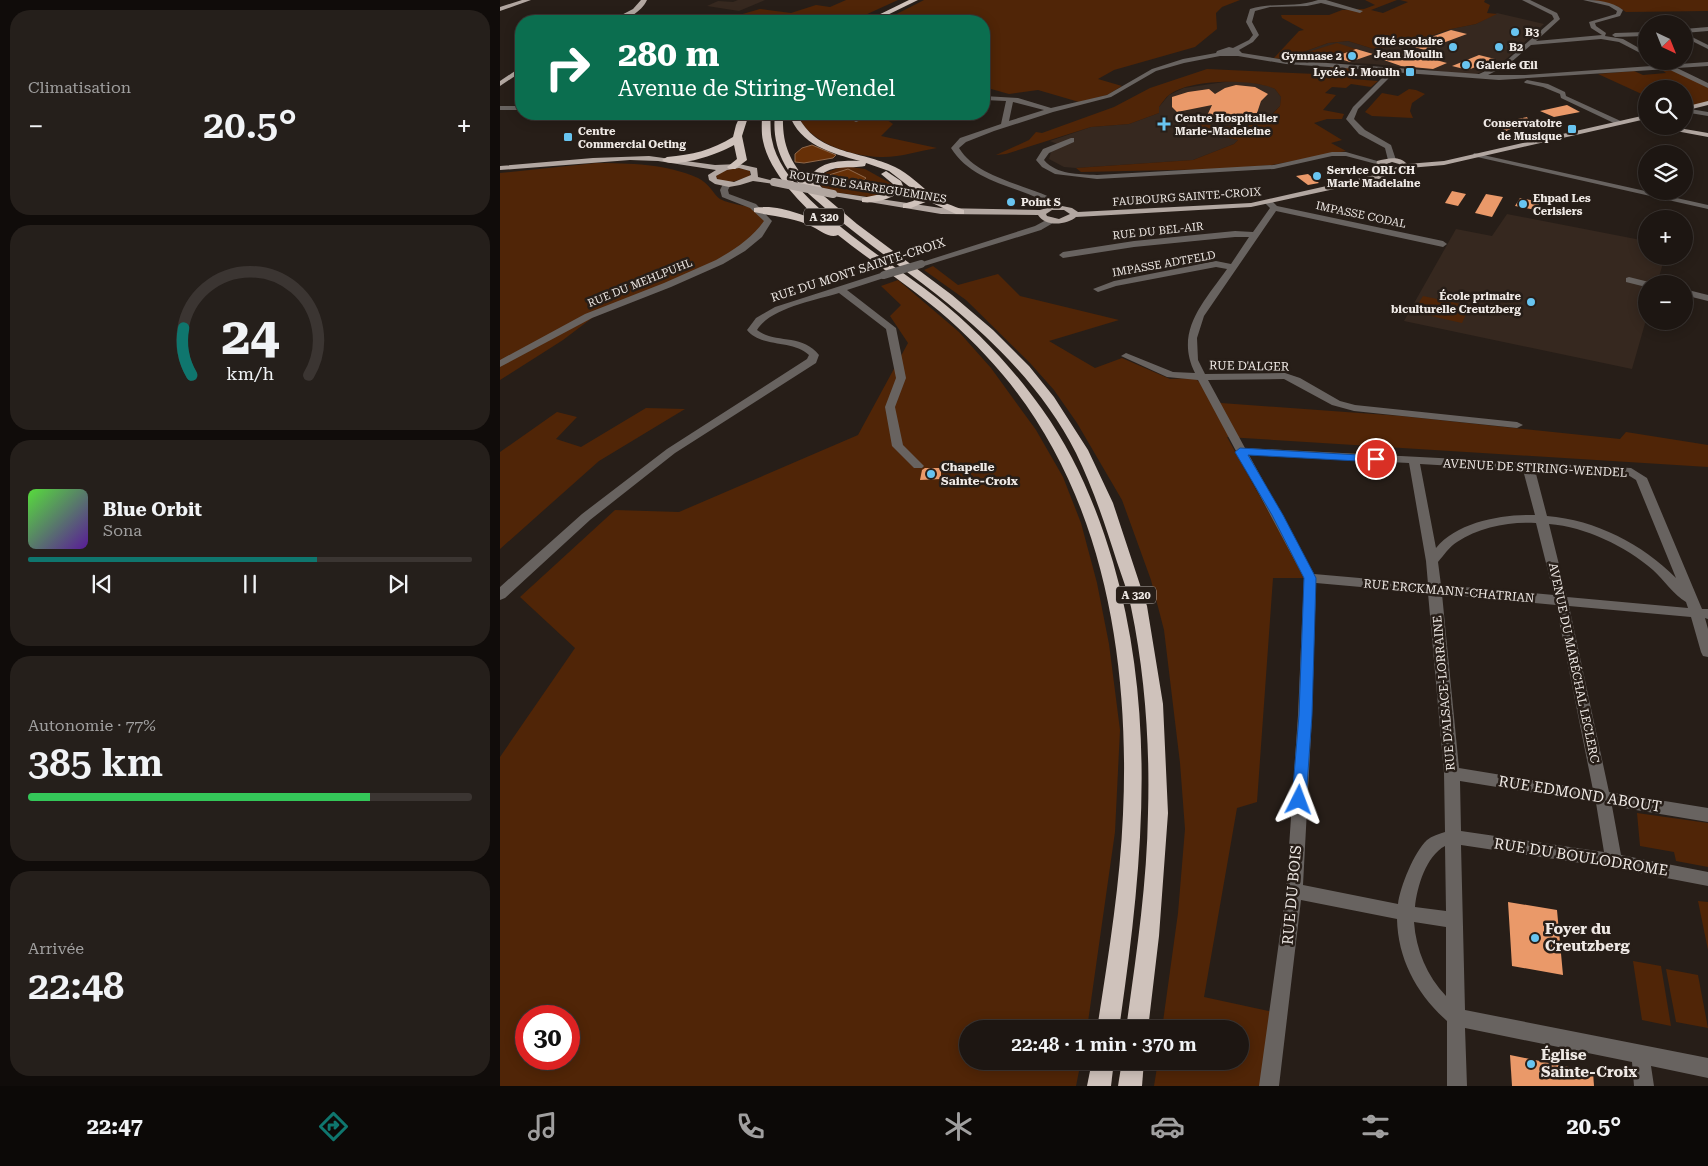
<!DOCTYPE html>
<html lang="fr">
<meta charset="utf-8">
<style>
:root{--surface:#1d1612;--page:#251f1b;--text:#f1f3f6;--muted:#a09f9f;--line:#3b3532;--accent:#0f766e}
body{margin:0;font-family:"Roboto Serif",serif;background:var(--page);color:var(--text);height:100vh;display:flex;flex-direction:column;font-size:19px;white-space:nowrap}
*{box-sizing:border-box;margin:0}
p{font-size:16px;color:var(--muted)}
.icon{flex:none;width:28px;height:28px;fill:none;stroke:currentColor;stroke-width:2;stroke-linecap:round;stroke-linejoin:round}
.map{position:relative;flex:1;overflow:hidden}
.details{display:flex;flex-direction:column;gap:10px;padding:10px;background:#100c0a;width:500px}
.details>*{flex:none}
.hud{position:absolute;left:15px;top:15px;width:475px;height:105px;border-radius:20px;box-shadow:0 2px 12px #0003,0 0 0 1px var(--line);background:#0b6e4f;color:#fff;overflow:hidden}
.needle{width:32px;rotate:137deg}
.controls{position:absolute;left:1138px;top:15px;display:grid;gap:10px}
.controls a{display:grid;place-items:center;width:55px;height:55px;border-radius:50%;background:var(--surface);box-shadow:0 2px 12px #0003,0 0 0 1px var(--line);font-size:25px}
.speed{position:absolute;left:15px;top:1005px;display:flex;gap:10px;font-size:25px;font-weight:700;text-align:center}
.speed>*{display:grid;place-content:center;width:65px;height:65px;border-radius:50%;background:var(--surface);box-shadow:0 2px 12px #0003,0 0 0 1px var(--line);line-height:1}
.speed .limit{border:8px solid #d22;background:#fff;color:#111}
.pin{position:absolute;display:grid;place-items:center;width:42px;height:42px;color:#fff;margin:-21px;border:2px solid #fff;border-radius:50%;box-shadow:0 1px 5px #0007}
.me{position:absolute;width:55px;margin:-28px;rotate:3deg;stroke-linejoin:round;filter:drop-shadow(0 0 4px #0008)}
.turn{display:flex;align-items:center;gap:18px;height:105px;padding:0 20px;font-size:22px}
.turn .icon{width:65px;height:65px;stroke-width:2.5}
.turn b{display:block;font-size:35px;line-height:42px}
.big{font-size:38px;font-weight:600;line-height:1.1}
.details .card{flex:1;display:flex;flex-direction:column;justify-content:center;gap:8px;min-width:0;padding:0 18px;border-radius:20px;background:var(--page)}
.details .dial{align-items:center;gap:0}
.dial svg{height:130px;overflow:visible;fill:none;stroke:var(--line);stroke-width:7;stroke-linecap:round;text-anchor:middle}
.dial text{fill:var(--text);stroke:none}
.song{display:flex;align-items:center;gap:15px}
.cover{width:60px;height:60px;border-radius:8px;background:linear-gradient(135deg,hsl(110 70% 55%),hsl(270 70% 35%))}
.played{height:5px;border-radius:2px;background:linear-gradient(90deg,var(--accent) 65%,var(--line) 65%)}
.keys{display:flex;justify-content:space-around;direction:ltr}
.heat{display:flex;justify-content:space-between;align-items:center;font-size:28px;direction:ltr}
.charge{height:8px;border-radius:4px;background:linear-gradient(90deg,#34c759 77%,var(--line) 0)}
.trip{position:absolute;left:459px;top:1020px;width:290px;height:50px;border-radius:25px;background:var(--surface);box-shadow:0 2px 12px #0003,0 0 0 1px var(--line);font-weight:600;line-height:50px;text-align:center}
.dock{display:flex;height:80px;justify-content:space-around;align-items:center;background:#0c0907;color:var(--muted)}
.dock .icon{width:35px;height:35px}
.dock .selected{color:var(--accent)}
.dock b{font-size:22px;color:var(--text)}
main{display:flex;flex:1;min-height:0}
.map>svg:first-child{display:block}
.built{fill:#36281f}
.green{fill:#502507;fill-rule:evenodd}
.water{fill:#673007;stroke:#90684a}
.building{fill:#ea9969}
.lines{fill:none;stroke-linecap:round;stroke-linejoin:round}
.minor{fill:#686360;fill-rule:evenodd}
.major{fill:#b2a7a1;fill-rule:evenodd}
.highway{fill:#cfc2bb;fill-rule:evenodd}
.minor-bridge{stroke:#686360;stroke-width:8}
.major-bridge{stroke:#b2a7a1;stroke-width:8}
.route{fill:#1a73e8;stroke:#114b97}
.poi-dot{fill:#68c4f0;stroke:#271e18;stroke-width:2}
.labels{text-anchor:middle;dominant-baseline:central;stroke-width:5;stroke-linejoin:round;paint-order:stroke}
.far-poi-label{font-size:11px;font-weight:bold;fill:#efe9e5;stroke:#271e18;text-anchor:start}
.far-street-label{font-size:11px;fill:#efe9e5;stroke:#271e18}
.shield{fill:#271e18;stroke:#b3aca8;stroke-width:1}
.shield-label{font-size:11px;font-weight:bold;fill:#efe9e5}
.street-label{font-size:12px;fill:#efe9e5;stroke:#271e18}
.poi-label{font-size:12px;font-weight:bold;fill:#efe9e5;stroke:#271e18;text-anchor:start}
.near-street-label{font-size:15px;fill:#efe9e5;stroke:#271e18}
.near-poi-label{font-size:15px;font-weight:bold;fill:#efe9e5;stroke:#271e18;text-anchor:start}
</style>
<main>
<section class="details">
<div class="card"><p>Climatisation</p>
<div class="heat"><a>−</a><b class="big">20.5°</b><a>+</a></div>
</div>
<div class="card dial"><svg viewBox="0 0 100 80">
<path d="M14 69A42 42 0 1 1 86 69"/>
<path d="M14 69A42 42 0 0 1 9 40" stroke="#0f766e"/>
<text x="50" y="56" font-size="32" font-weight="700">24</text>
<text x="50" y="72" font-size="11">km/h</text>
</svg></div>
<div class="card">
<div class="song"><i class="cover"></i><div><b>Blue Orbit</b><p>Sona</p></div></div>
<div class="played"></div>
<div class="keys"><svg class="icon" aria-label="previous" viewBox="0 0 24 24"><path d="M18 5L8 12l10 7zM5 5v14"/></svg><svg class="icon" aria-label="pause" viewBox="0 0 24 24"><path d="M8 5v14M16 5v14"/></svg><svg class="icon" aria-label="next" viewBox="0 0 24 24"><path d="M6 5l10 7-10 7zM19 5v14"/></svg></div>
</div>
<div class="card"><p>Autonomie · 77%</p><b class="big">385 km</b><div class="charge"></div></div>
<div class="card"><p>Arrivée</p><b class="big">22:48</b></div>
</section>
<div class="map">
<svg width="1208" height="1086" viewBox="0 0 1208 1086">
<rect width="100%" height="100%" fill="#271e18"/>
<!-- built -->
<g class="built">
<path d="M238 0H265L239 11 207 6 218 1 233 2Z"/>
<path d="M997 13 1044 24 1002 63 974 75 873 64 828 62 819 63 794 55 828 43 848 41 877 50 904 40H919L951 29 976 24Z"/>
<path d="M731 81H744L769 86 775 89 781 97 780 106 769 117 761 122 738 126 698 124 694 130 738 140 734 144 693 160 576 168 564 167 549 159 551 152 562 146 550 141 591 127 629 124 659 113V107L669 95 684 88Z"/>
<path d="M1007 214 1146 241V256H1165L1157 284H1146V320L1132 369 904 321 956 229 992 236Z"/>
</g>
<!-- green -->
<g class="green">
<path d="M346 0H398L352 21H218L260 9 291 13 316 5 330 7Z"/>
<path d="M424 0H740L722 7 716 13 717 29 695 47 614 70 598 79 622 86 607 95 579 102 538 90 509 94 484 87V21H383Z"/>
<path d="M865 0H897L871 10 883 13 908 2 900 0H985L984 2 990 5 987 13 997 14 976 24 951 29 919 40H904L877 50 848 41 828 43 795 55 819 63 774 58 799 31 804 30 782 18 781 15H829L842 10 864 9 875 5Z"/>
<path d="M1092 0H1208V11L1126 12 1117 6Z"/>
<path d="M837 43 856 49 820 62 798 55Z"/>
<path d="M830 67 852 68V79L878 81 871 87 851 84 846 88 832 87 825 93 836 95 823 110 844 114 842 119H827L814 123 842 140 831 143 846 151 772 165 720 169 581 172 576 168 693 160 734 144 738 140 694 130 698 124C719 125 751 132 769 117 773 114 777 109 780 106L781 97 775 89C753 78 688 79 669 95 665 98 662 103 659 107V113L629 124 591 127 506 154 496 155 529 140 536 132 542 133 614 107 650 88 707 69 816 74 831 73Z"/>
<path d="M1171 68 1208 88V102L1184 108V89H1146V96L1098 74 1134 71 1143 75 1166 73 1161 69Z"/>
<path d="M909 89 916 90 925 94 912 103 910 111 913 118 872 116 865 112 882 93 898 96Z"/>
<path d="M298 114H336L357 121 380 115 393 124 381 136 437 148C419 151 398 158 380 157 352 156 307 143 298 114Z"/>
<path d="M96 163C129 163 167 164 198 178 210 184 214 195 220 199 231 205 248 205 257 210 261 212 265 218 268 221L265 229 222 259 96 315 63 340 0 380V173Z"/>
<path d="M344 166 365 169 392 184 393 189 388 193 369 197 326 191 318 183 325 173Z"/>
<path d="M239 168 250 171V176C239 180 225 187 215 177L223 170Z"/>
<path d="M433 266 458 285 498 274 520 296 619 320 549 341 595 368 622 358 670 379 695 378 721 403 901 416 1120 439 1126 432 1208 445V467L727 437 805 578H773L757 802 737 808 704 997 773 1012 762 1086H654L658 1061H740V1029H662L678 913 685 829 680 763 664 630 651 580 622 500 577 423 554 390 530 363 466 300 424 270Z"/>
<path d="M398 280 459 332 491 368 536 430 563 477 581 523 597 583 609 644 620 730 615 832 587 1029H468V1061H581L576 1086H0V757L75 648 20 597 115 510 179 512 358 435 408 343 390 316 401 305 381 286ZM26 1016H69V1059H26Z"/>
<path d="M923 296 970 306 962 323 913 312Z"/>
<path d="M146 408 185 409 99 461 0 549V452L57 412 77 417 56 439 81 447Z"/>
<path d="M1137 813 1208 823V867L1176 861 1174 852 1140 846Z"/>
<path d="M1198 901 1208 902V950Z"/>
<path d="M1133 961 1161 966 1171 1026 1142 1020Z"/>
<path d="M1166 969 1198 975 1208 1028 1176 1022Z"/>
</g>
<!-- water -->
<g class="water">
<path d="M312 145 336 155 333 158 304 163 295 162V154L302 148Z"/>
<path d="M348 169 366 178C356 189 339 183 326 180L329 175Z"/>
</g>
<!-- building -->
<g class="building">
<path d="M951 30 967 34 924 50 909 45Z"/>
<path d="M856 49 873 54 850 62 834 57Z"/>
<path d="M907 52 947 63 933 69 901 66 884 60Z"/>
<path d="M979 55 995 59 968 70 952 66Z"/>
<path d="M736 85 755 87 768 94 761 101 757 113H750L749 117 733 115 730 122 706 118 712 105 677 112 672 107V97L688 92 709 89 715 94 725 88Z"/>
<path d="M1067 105 1080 112 1054 117 1040 111Z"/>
<path d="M1027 117 1029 121 1006 131 994 124Z"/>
<path d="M808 174 819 183 808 185 796 176Z"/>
<path d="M952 191 966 194 958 206 945 203Z"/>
<path d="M986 194 1003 197 992 217 975 213Z"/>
<path d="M1020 198 1040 202 1036 210 1015 206Z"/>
<path d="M425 468H441V479L420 480 422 470Z"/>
<path d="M1008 902 1057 910 1063 975 1012 966Z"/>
<path d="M1010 1055 1093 1072 1094 1086H1012Z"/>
</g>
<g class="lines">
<!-- minor -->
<g class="minor">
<path d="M818 0H826L863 11 860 13 821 3 807 6 770 7 755 11 752 22 759 35 753 42 739 50 742 53 786 60 979 74 1005 62 1054 19 1052 15 1022 0H1030L1057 13 1060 19 1036 41 1102 35 1091 28 1089 22 1116 14 1117 11 1109 6 1083 0C1097 0 1112 1 1123 10L1120 16 1095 23 1096 26 1106 33 1105 36 1123 39 1146 52V56L1119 42 1101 39 1031 45 1009 64 988 75H1025L1208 62V66L1177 68 1208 83V88L1168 69 999 80 892 72 890 77 858 109 854 119 865 130 891 145 896 160 892 162 888 160 885 148 859 134 846 119 853 107 885 75V71L786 64 738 56H720L684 63 656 71 611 97 553 112 494 131 466 142 459 148C473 171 505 180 529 189 540 193 552 196 560 205V209C553 210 547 202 540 199 509 185 470 179 451 148L460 138 501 124 506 101 484 100V96L518 98 551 108 607 95 652 69 683 59 716 53 717 51 729 47 733 48 749 40 753 35 746 22 750 9C772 2 796 8 818 0ZM513 102 544 110 509 121Z"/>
<path d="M1208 27V31L1184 33V29Z"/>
<path d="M1146 32V36L1115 37 1112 35 1115 33Z"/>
<path d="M1184 33 1208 45V49L1184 37Z"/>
<path d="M1027 80 1048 84 1065 92 1066 96 1125 123 1118 125 1061 98 1060 94 1043 87 1025 83 1024 82Z"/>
<rect x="0" y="106" width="21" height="4"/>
<path d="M1184 108 1208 112V116L1184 112Z"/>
<path d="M367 114H377L356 122 352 120Z"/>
<path d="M571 138H574V142L549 153 544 160C557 175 578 174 597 175L774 165 832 152H846L884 163 880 165 846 156H832L774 169 597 179 555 174 542 167 536 160 543 149Z"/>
<path d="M974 153 1208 205V209L977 157 973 155Z"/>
<path d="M224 182 231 184 228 190 229 194 256 204 272 221 262 237 245 251 223 264 171 287 92 318 0 367V360L85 314 164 283 216 260C235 249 251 239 264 221L250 208 222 197 220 190Z"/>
<path d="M765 200H771L777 206 943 241 947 244 943 247 776 211 704 316 697 338 698 360 705 374 785 373 800 378 840 401 855 405 1017 422 1023 425 1017 428 854 411 832 405 784 379 708 380 745 448 1131 468 1147 478 1202 609H1208V619L1205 618 1208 629V657L1203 656 1201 652 1191 617 1069 606 1109 792 1208 808V822L1112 806 1121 855 1208 872V886L1114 868 961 845 965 1010 1208 1058V1078L1151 1066 1154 1086H1134L1132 1062 965 1028 967 1086H947V1021C917 994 898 960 897 919L801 900 779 1086H759L786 891 798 715 804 578 698 380 667 377 621 356 626 353 673 372 695 373C674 331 704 302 727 269L716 267 616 286 598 292 593 289 614 281 716 261 731 264 749 237H735L634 247 563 258 559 255 563 252 634 241 735 231 753 232 770 208 764 202ZM749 455 909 463 926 561 928 584 814 574ZM920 464 1023 470 1035 515C1002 514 957 522 936 548ZM1035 470 1128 475 1136 480 1176 578C1142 544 1096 520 1047 516ZM1036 523 1054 595 941 585 938 562C944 555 949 547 957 542 979 527 1011 521 1036 523ZM1049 524C1086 527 1125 546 1153 570 1164 580 1174 595 1186 602L1188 608 1067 597ZM816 583 928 593 944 773 945 832C939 834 932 836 927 840 914 852 900 887 898 904L803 885 812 715ZM942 594 1056 605 1093 790 959 768ZM960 781 1096 803 1104 852 961 831ZM945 846 946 911 915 907C917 887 926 856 945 846ZM914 922 946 927V996C927 976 916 950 914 922Z"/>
<path d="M550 218 554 221 553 223 541 230 424 266 421 267 416 264 535 226Z"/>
<path d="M384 272 387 273V277L347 290 396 328 406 378 395 407 403 445 424 466 422 468H414L392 446 385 407 396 378 386 329 339 293C316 300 270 308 257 330 275 344 302 333 319 355L316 363 175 453 90 520 5 598 0 600V587L82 514 167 449 307 359 309 355C292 339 261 348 247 330L256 318 275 307Z"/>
<path d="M1129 277 1149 282 1150 284H1146V287L1126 282V278Z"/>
<path d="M1184 289 1208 295V301L1184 295Z"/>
</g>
<!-- major -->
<g class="major">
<path d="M22 0H31L0 11V7Z"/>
<path d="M141 0H147C141 13 124 22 110 21L133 9Z"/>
<path d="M21 67V72L0 86V81Z"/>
<path d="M1208 101V105L1184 111V107Z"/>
<path d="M1146 115V119L944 165 909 168 893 172 888 171 884 177 876 180 751 207 576 217C567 225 545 227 538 215L441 214 333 196 329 194 333 192 441 208 540 210 557 205 572 208 578 212 751 203 871 176 878 173 882 169 876 166 877 161C887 159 899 155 907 164L944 161ZM892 162 899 164 901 166 893 168 884 165ZM552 210H564L570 214 559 219 547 216 546 214Z"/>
<path d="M1149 126H1167L1208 133V137Z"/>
<path d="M149 156 215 165 239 164 257 168 258 177 278 182 274 184 253 181 240 185 229 187 215 184 209 180 208 175 216 170 158 161 130 160 0 170V166L93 158ZM239 168 250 171 251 175 234 182 217 179 216 176 227 170Z"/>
</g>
<!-- highway -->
<g class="highway">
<path d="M409 0H418L375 21H366Z"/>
<path d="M241 114H249L242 136 247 160 235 169H229L227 167 237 159 234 145C221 153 174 170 162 160L167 157C192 155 212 150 233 137L236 125Z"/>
<path d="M262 114H270C271 123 270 132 272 140 282 198 393 263 437 298 477 330 513 368 542 409 575 455 597 508 613 562 658 718 642 871 619 1029H597C608 958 620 886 623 814 630 661 604 495 503 375 481 349 456 324 429 303 399 279 368 259 338 235 330 239 321 231 313 227 294 217 275 217 254 212V208C277 203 307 216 326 225 303 207 269 172 263 141 261 133 262 122 262 114Z"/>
<path d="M275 114H283C282 145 289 159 308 183 314 161 341 160 360 161 331 153 300 145 289 114H297C316 155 360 150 395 167 409 174 421 186 432 195 441 202 453 206 464 210V214H456L428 201 411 208H403V204L413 201 420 195 389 171 366 163 365 166C350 169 332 164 320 176L318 183 326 193 324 196 357 224 452 295 493 330 529 366 554 397 588 450 613 503 647 606 663 704 668 813 659 936 648 1029H626C636 957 647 885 648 813 650 745 645 674 631 607 628 592 622 577 617 562 605 524 593 488 576 453 554 409 521 370 485 336 438 291 382 256 332 214 315 199 296 185 285 165 276 148 273 132 275 114Z"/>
<path d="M386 171 401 181 404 188C395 198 375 204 362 202V198L386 193 394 187 393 184 381 174Z"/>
<path d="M592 1061H614L611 1086H587Z"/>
<path d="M622 1061H644L642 1086H618Z"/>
</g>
<!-- minor-bridge -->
<path class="minor-bridge" d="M384 275 421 264"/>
<!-- major-bridge -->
<path class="major-bridge" d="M274 182 333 194"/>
</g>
<!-- route -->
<path class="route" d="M740 448 876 456 881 459 876 462 748 455 783 515 816 578 812 715 806 800 804 804 799 806 794 804 792 800 799 715 804 578 772 515 735 452Z"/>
<!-- markers -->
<g class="poi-dot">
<circle cx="1015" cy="32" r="5"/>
<circle cx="953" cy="47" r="5"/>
<circle cx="999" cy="47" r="5"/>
<circle cx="852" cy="56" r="5"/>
<circle cx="966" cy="65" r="5"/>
<rect x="905" y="67" width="10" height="10" rx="2.5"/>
<path d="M661.5 116.5h5v5h5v5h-5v5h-5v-5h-5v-5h5z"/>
<rect x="1067" y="124" width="10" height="10" rx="2.5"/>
<rect x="63" y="132" width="10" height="10" rx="2.5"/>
<circle cx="817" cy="176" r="5"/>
<circle cx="511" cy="202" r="5"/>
<circle cx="1023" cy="204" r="5"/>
<circle cx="1031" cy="302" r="5"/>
<circle cx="431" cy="474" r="5"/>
<circle cx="1035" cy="938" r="5"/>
<circle cx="1031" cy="1064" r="5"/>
</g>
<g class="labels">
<!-- far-poi labels -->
<g class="far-poi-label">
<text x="1025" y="32">B3</text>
<text x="943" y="41" text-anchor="end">Cité scolaire<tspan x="943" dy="13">Jean Moulin</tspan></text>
<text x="1009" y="47">B2</text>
<text x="842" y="56" text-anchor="end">Gymnase 2</text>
<text x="976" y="65">Galerie Œil</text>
<text x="900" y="72" text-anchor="end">Lycée J. Moulin</text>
<text x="675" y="118">Centre Hospitalier<tspan x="675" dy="13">Marie-Madeleine</tspan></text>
<text x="1062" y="123" text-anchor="end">Conservatoire<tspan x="1062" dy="13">de Musique</tspan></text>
<text x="78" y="131">Centre<tspan x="78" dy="13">Commercial Oeting</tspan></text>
<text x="827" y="170">Service ORL CH<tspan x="827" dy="13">Marie Madelaine</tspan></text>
<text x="1033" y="198">Ehpad Les<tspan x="1033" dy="13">Cerisiers</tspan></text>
<text x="521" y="202">Point S</text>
<text x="1021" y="296" text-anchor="end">École primaire<tspan x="1021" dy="13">biculturelle Creutzberg</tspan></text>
</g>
<!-- far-street labels -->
<g class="far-street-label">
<text transform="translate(368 187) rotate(9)">ROUTE DE SARREGUEMINES</text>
<text transform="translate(687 197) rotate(-4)">FAUBOURG SAINTE-CROIX</text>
<text transform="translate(861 215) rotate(12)">IMPASSE CODAL</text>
<text transform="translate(658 231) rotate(-6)">RUE DU BEL-AIR</text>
<text transform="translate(664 264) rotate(-10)">IMPASSE ADTFELD</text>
<text transform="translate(140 283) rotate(-22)">RUE DU MEHLPUHL</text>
</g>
<!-- shield labels -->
<g class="shield">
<rect x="304" y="208.5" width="40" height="17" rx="4"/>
<rect x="616" y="586.5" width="40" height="17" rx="4"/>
</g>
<g class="shield-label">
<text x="324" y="217">A 320</text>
<text x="636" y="595">A 320</text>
</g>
<!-- street labels -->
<g class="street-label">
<text transform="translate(358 270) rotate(-18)">RUE DU MONT SAINTE-CROIX</text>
<text transform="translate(749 366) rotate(1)">RUE D'ALGER</text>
<text transform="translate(1035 468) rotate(3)">AVENUE DE STIRING-WENDEL</text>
<text transform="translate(949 591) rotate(5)">RUE ERCKMANN-CHATRIAN</text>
<text transform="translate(1074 663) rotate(78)">AVENUE DU MARÉCHAL LECLERC</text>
<text transform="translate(944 693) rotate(-95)">RUE D'ALSACE-LORRAINE</text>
</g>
<!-- poi labels -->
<g class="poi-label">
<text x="441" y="467">Chapelle<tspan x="441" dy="14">Sainte-Croix</tspan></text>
</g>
<!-- near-street labels -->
<g class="near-street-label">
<text transform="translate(1080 794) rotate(9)">RUE EDMOND ABOUT</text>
<text transform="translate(1081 857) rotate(9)">RUE DU BOULODROME</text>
<text transform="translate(792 895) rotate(-85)">RUE DU BOIS</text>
</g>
<!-- near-poi labels -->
<g class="near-poi-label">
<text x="1045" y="929">Foyer du<tspan x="1045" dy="17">Creutzberg</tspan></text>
<text x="1041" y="1055">Église<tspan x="1041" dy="17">Sainte-Croix</tspan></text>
</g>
</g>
</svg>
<div class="controls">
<a><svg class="needle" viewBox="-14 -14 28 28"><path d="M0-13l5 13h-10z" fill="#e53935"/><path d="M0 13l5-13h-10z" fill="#a09f9f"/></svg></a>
<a><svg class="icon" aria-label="search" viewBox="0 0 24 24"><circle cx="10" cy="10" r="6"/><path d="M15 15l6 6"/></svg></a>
<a><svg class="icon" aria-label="layers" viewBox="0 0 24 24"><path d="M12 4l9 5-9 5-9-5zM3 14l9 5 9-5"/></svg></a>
<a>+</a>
<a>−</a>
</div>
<div class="speed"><div class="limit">30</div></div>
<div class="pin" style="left:876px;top:459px;background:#d93025"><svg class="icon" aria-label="arrive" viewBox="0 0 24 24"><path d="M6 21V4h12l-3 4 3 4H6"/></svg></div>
<svg class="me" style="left:799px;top:800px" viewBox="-20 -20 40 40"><path d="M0-17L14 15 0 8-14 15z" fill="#1a73e8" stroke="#fff" stroke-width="4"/></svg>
<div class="trip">22:48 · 1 min · 370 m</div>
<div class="hud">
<div class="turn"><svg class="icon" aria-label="right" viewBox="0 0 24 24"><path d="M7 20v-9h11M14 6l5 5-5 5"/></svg><div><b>280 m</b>Avenue de Stiring-Wendel</div></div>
</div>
</div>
</main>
<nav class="dock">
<b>22:47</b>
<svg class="icon selected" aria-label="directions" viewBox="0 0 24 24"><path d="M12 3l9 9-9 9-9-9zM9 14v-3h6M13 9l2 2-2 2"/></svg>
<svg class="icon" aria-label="music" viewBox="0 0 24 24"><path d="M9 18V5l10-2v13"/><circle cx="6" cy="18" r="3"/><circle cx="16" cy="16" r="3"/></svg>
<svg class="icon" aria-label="phone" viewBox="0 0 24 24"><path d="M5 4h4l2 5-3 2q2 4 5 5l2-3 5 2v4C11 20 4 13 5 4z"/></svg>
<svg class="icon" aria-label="climate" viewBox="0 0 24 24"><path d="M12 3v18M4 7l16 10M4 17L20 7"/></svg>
<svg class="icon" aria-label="car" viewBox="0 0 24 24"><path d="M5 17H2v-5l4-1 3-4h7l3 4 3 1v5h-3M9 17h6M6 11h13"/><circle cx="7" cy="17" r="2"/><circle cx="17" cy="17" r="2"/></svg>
<svg class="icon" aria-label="filters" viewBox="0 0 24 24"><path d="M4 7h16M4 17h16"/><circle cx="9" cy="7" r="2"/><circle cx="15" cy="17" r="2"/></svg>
<b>20.5°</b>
</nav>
